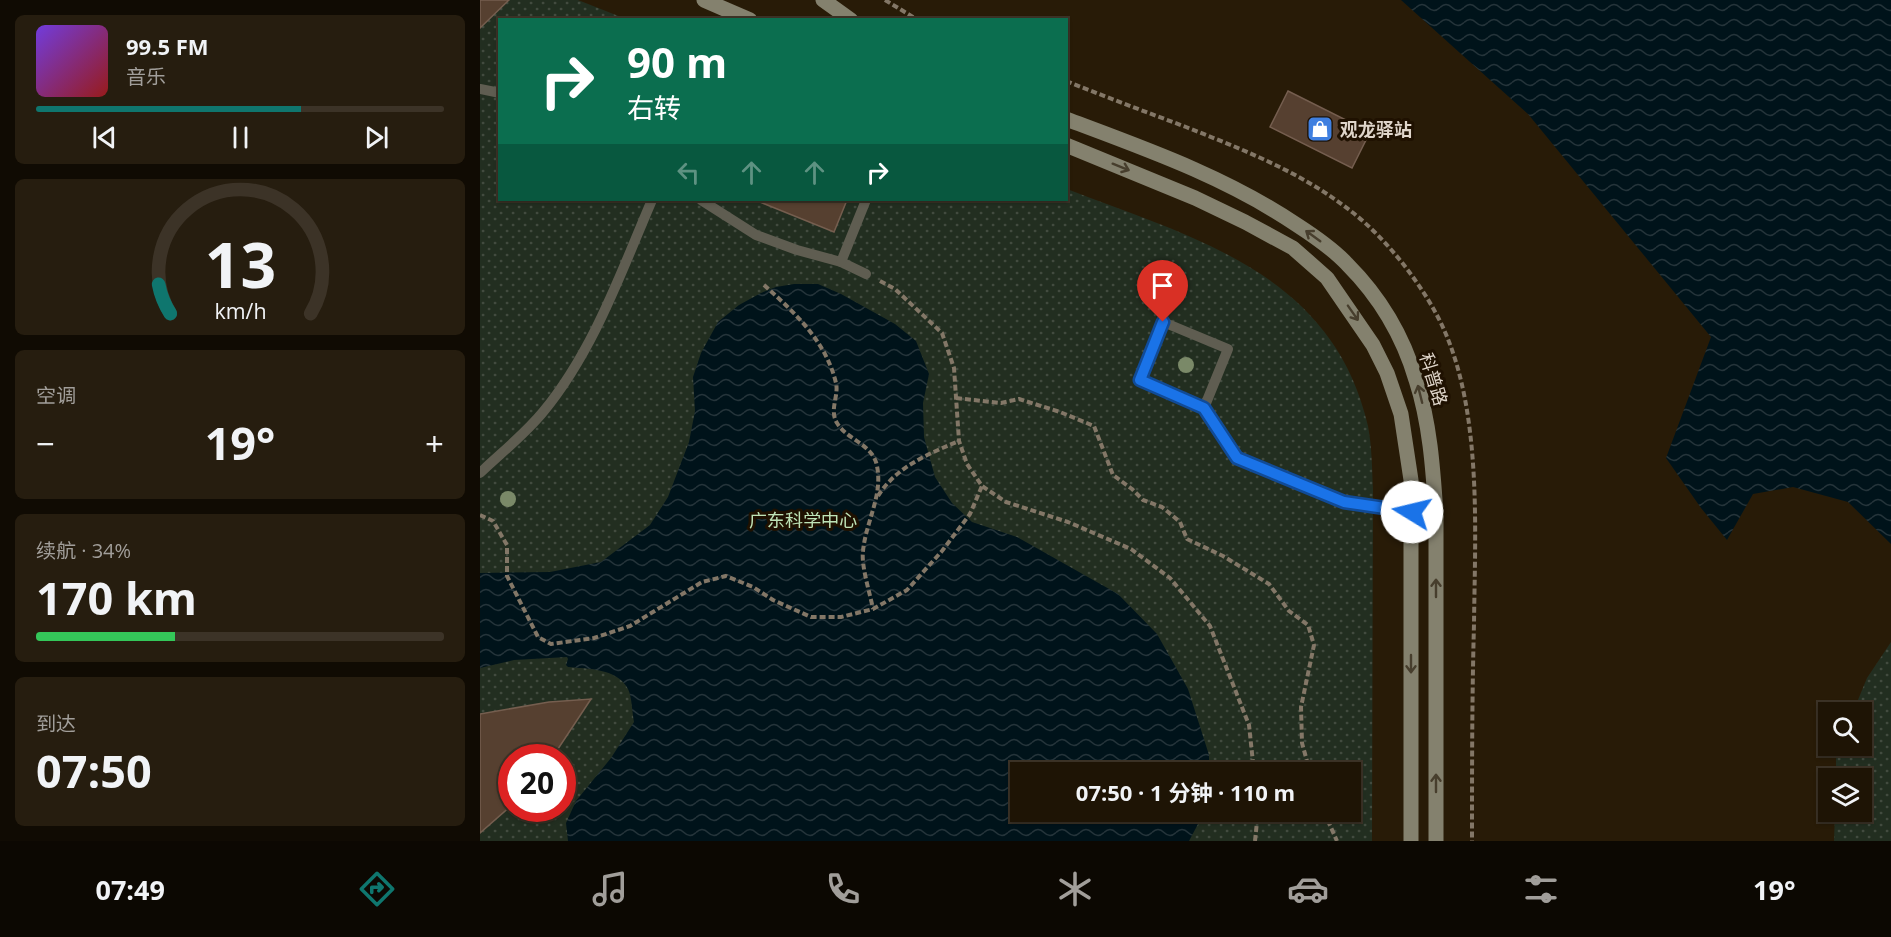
<!DOCTYPE html>
<html lang="zh">
<meta charset="utf-8">
<style>
:root{--surface:#1e1405;--page:#261d0f;--text:#f1f3f6;--muted:#a19e9a;--line:#3c3327;--accent:#0f766e}
body{margin:0;font-family:"Open Sans","Noto Sans SC",sans-serif;background:var(--page);color:var(--text);height:100vh;display:flex;flex-direction:column;font-size:22px;white-space:nowrap}
*{box-sizing:border-box;margin:0}
p{font-size:20px;color:var(--muted)}
.icon{flex:none;width:33px;height:33px;fill:none;stroke:currentColor;stroke-width:2;stroke-linecap:round;stroke-linejoin:round}
.map{position:relative;flex:1;overflow:hidden}
.drawer{display:flex;flex-direction:column;gap:15px;padding:15px;background:#100b03;width:480px}
.drawer>*{flex:none}
.banner{position:absolute;left:18px;top:18px;width:570px;height:183px;border-radius:0px;box-shadow:0 2px 4px #0004,0 0 0 2px var(--line);background:#0b6e4f;color:#fff;overflow:hidden}
.fabs{position:absolute;left:1338px;top:702px;display:grid;gap:12px}
.fabs a{display:grid;place-items:center;width:54px;height:54px;border-radius:0px;background:var(--surface);box-shadow:0 2px 4px #0004,0 0 0 2px var(--line);font-size:30px}
.speed{position:absolute;left:18px;top:744px;display:flex;gap:12px;font-size:30px;font-weight:700;text-align:center}
.speed>*{display:grid;place-content:center;width:78px;height:78px;border-radius:50%;background:var(--surface);box-shadow:0 2px 4px #0004,0 0 0 2px var(--line);line-height:1}
.speed .limit{border:9px solid #d22;background:#fff;color:#111}
.pin{position:absolute;display:grid;place-items:center;width:51px;height:51px;color:#fff;margin:-62px -26px;border-radius:50% 50% 50% 0;rotate:-45deg;box-shadow:0 0 6px #0007}
.pin .icon{rotate:45deg}
.me{position:absolute;width:66px;margin:-33px;rotate:279deg;stroke-linejoin:round;filter:drop-shadow(0 0 4px #0008)}
.turn{display:flex;align-items:center;gap:21px;height:126px;padding:0 30px;font-size:27px}
.turn .icon{width:78px;height:78px;stroke-width:2.5}
.turn b{display:block;font-size:42px;line-height:51px}
.lanes{display:flex;align-items:center;height:57px;padding:0 30px;background:#0003;justify-content:center;gap:30px;direction:ltr}
.lanes .off{opacity:.35}
.big{font-size:45px;font-weight:700;line-height:1.1}
.drawer .tile{flex:1;display:flex;flex-direction:column;justify-content:center;gap:9px;min-width:0;padding:0 21px;border-radius:9px;background:var(--page)}
.drawer .dial{align-items:center;gap:0}
.dial svg{height:156px;overflow:visible;fill:none;stroke:var(--line);stroke-width:7;stroke-linecap:round;text-anchor:middle}
.dial text{fill:var(--text);stroke:none}
.song{display:flex;align-items:center;gap:18px}
.cover{width:72px;height:72px;border-radius:9px;background:linear-gradient(135deg,hsl(260 70% 55%),hsl(0 70% 35%))}
.played{height:6px;border-radius:3px;background:linear-gradient(90deg,var(--accent) 65%,var(--line) 65%)}
.keys{display:flex;justify-content:space-around;direction:ltr}
.heat{display:flex;justify-content:space-between;align-items:center;font-size:33px;direction:ltr}
.charge{height:9px;border-radius:4px;background:linear-gradient(90deg,#34c759 34%,var(--line) 0)}
.trip{position:absolute;left:530px;top:762px;width:351px;height:60px;border-radius:0px;background:var(--surface);box-shadow:0 2px 4px #0004,0 0 0 2px var(--line);font-weight:700;line-height:60px;text-align:center}
.menu{display:flex;height:96px;justify-content:space-around;align-items:center;background:#0c0802;color:var(--muted)}
.menu .icon{width:42px;height:42px}
.menu .active{color:var(--accent)}
.menu b{font-size:27px;color:var(--text)}
main{display:flex;flex:1;min-height:0}
.map>svg:first-child{display:block}
.park{fill:url(#park-dots);fill-rule:evenodd}
.water{fill:url(#water-waves)}
.building{fill:#564030;stroke:#755e4f;stroke-width:1.5}
.lines{fill:none;stroke-linecap:round;stroke-linejoin:round}
.path{stroke:#837767;stroke-width:4;stroke-dasharray:6 3;stroke-linecap:butt}
.lane{stroke:#5f5d51;stroke-width:10}
.secondary{stroke:#84816e;stroke-width:15}
.tree{fill:#7a8968}
.oneway{stroke:#473e2d}
.route-casing{stroke:#114b97;stroke-width:15}
.route{stroke:#1a73e8;stroke-width:10}
.labels{text-anchor:middle;dominant-baseline:central;stroke-width:6;stroke-linejoin:round;paint-order:stroke}
.poi-label{font-size:18px;font-weight:bold;fill:#dfd5ca;stroke:#1f1101;text-anchor:start}
.street-label{font-size:18px;fill:#dfd5ca;stroke:#1f1101}
.park-label{font-size:18px;fill:#bee3b7;stroke:#1f1101}
</style>
<main>
<section class="drawer">
<div class="tile">
<div class="song"><i class="cover"></i><div><b>99.5 FM</b><p>音乐</p></div></div>
<div class="played"></div>
<div class="keys"><svg class="icon" aria-label="previous" viewBox="0 0 24 24"><path d="M18 5L8 12l10 7zM5 5v14"/></svg><svg class="icon" aria-label="pause" viewBox="0 0 24 24"><path d="M8 5v14M16 5v14"/></svg><svg class="icon" aria-label="next" viewBox="0 0 24 24"><path d="M6 5l10 7-10 7zM19 5v14"/></svg></div>
</div>
<div class="tile dial"><svg viewBox="0 0 100 80">
<path d="M14 69A42 42 0 1 1 86 69"/>
<path d="M14 69A42 42 0 0 1 8 54" stroke="#0f766e"/>
<text x="50" y="56" font-size="32" font-weight="700">13</text>
<text x="50" y="72" font-size="11">km/h</text>
</svg></div>
<div class="tile"><p>空调</p>
<div class="heat"><a>−</a><b class="big">19°</b><a>+</a></div>
</div>
<div class="tile"><p>续航 · 34%</p><b class="big">170 km</b><div class="charge"></div></div>
<div class="tile"><p>到达</p><b class="big">07:50</b></div>
</section>
<div class="map">
<svg width="1411" height="841" viewBox="0 0 1411 841">
<defs>
<pattern id="park-dots" width="8" height="8" patternUnits="userSpaceOnUse" patternTransform="scale(1.5)"><rect width="8" height="8" fill="#222e20"/><path d="M2 2h.1M6 6h.1" fill="none" stroke="#424b3f" stroke-width="1.8" stroke-linecap="round"/></pattern>
<pattern id="water-waves" width="16" height="10" patternUnits="userSpaceOnUse" patternTransform="scale(1.5)"><rect width="16" height="10" fill="#00131a"/><path d="M0 5q4-4 8 0t8 0" fill="none" stroke="#25343a"/></pattern>
</defs>
<rect width="100%" height="100%" fill="#281b07"/>
<!-- park -->
<g class="park">
<path d="M0 0H98L146 19 20 20V200H586L587 189C714 238 853 273 888 426 892 447 892 468 893 490L892 841H0ZM32 758H82V808H32ZM540 772H870V812H540Z"/>
<path d="M1411 642V841H1354L1355 812H1382V778H1356V752L1359 746H1382V712H1373L1387 678Z"/>
</g>
<!-- water -->
<g class="water">
<path d="M921 0H1411V544L1368 502 1313 487 1273 494 1247 540 1221 508 1186 458 1231 337 1048 114Z"/>
<path d="M314 284H338L361 294 415 324 436 341 449 374 443 403 444 437 455 477 472 503 492 522 537 537 638 594 677 634 708 689 729 755V772H540V812H722L718 824 709 841H88L86 823 96 801 131 758 154 722C152 712 152 697 148 689 137 668 108 669 88 667L86 665 88 659 87 657 34 660 0 668V573L70 572 121 562 170 525 188 497 209 442 215 411 213 377 221 353 238 322 259 305 281 293 296 287Z"/>
</g>
<!-- building -->
<g class="building">
<path d="M0 0H29L0 28Z"/>
<path d="M808 91 890 132 872 168 790 127Z"/>
<path d="M275 200H367L354 232Z"/>
<path d="M111 699 72 758H32V805L0 833V714L69 702Z"/>
</g>
<g class="lines">
<!-- path -->
<g class="path">
<path d="M405 0 438 20"/>
<path d="M586 81C626 97 666 112 706 127 764 150 823 173 872 212 908 240 947 290 965 332 1002 417 995 533 994 624 992 696 992 769 992 841"/>
<path d="M400 281 415 289 462 333 474 368 479 441 487 464 502 486 526 502 588 522 651 549 690 578 730 626 769 725 774 772"/>
<path d="M284 285C314 312 346 341 356 383 359 396 349 410 357 423 367 440 393 444 397 466 403 496 386 521 383 551 381 566 390 593 393 609"/>
<path d="M476 398 521 403 539 399 580 412 614 426 633 475 652 489 663 500 682 507 700 522 707 539 743 556 789 584 809 611 828 625 834 645 821 707 822 743 830 772"/>
<path d="M398 496C416 467 448 454 479 441"/>
<path d="M0 515 13 521 27 545V576L58 637 71 644 114 638 150 626 222 582 246 576 273 587 293 600 331 617H361L393 609 427 590 462 551 490 514 502 486"/>
<path d="M844 812 857 841"/>
<path d="M775 841 778 812"/>
</g>
<!-- lane -->
<g class="lane">
<path d="M0 89 20 93"/>
<path d="M221 200 276 235 317 250 361 262 386 274"/>
<path d="M361 262 386 200"/>
<path d="M724 408 660 380 683 322 748 349 724 408 757 458 864 502 932 512"/>
<path d="M0 473C21 453 45 434 63 412 114 350 141 272 172 200"/>
</g>
<!-- secondary -->
<g class="secondary">
<path d="M224 0 270 20"/>
<path d="M343 0 371 20"/>
<path d="M586 119C666 149 746 177 817 225 834 236 853 249 867 264 899 296 923 336 936 380 950 423 953 469 956 514V841"/>
<path d="M586 145 715 198 765 222 813 248 847 278 893 345 907 373 921 414 931 480V841"/>
</g>
</g>
<!-- trees -->
<g class="tree">
<circle cx="706" cy="365" r="8"/>
<circle cx="28" cy="499" r="8"/>
</g>
<!-- one-way arrows -->
<defs><path id="oneway-shaft" d="M-6 0H5M1.5-3L5.5 0L1.5 3" fill="none" stroke-width="1.6" stroke-linecap="round" stroke-linejoin="round" transform="scale(1.5)"/></defs>
<g class="oneway">
<use href="#oneway-shaft" transform="translate(641 167) rotate(22)"/>
<use href="#oneway-shaft" transform="translate(833 236) rotate(-144)"/>
<use href="#oneway-shaft" transform="translate(873 313) rotate(55)"/>
<use href="#oneway-shaft" transform="translate(940 394) rotate(-104)"/>
<use href="#oneway-shaft" transform="translate(956 588) rotate(-90)"/>
<use href="#oneway-shaft" transform="translate(931 664) rotate(90)"/>
<use href="#oneway-shaft" transform="translate(956 783) rotate(-90)"/>
</g>
<g class="lines">
<!-- route casing -->
<g class="route-casing">
<path id="route" d="M683 322 660 380 724 408 757 458 864 502 932 512"/>
</g>
<!-- route -->
<use href="#route" class="route"/>
</g>
<!-- icons -->
<defs>
<g id="shop-square" transform="scale(1.35)"><rect x="-9" y="-9" width="18" height="18" rx="4" fill="#3f7fe0" stroke="#1f1101"/><path d="M-5-2.5h2.3a2.7 3.5 0 0 1 5.4 0H5L5.5 6h-11ZM-1.5-2.5h3a1.5 2.3 0 0 0-3 0Z" fill="#fff"/></g>
</defs>
<g fill-rule="evenodd">
<use href="#shop-square" x="840" y="129"/>
</g>
<g class="labels">
<!-- poi labels -->
<g class="poi-label">
<text x="860" y="129">观龙驿站</text>
</g>
<!-- street labels -->
<g class="street-label">
<text transform="translate(954 379) rotate(73)">科普路</text>
</g>
<!-- park labels -->
<g class="park-label">
<text x="323" y="520">广东科学中心</text>
</g>
</g>
</svg>
<div class="fabs">
<a><svg class="icon" aria-label="search" viewBox="0 0 24 24"><circle cx="10" cy="10" r="6"/><path d="M15 15l6 6"/></svg></a>
<a><svg class="icon" aria-label="layers" viewBox="0 0 24 24"><path d="M12 4l9 5-9 5-9-5zM3 14l9 5 9-5"/></svg></a>
</div>
<div class="speed"><div class="limit">20</div></div>
<div class="pin" style="left:683px;top:322px;background:#d93025"><svg class="icon" aria-label="arrive" viewBox="0 0 24 24"><path d="M6 21V4h12l-3 4 3 4H6"/></svg></div>
<svg class="me" style="left:932px;top:512px" viewBox="-20 -20 40 40"><circle r="19" fill="#fff"/><path d="M0-13L10 11 0 6-10 11z" fill="#1a73e8"/></svg>
<div class="trip">07:50 · 1 分钟 · 110 m</div>
<div class="banner">
<div class="turn"><svg class="icon" aria-label="right" viewBox="0 0 24 24"><path d="M7 20v-9h11M14 6l5 5-5 5"/></svg><div><b>90 m</b>右转</div></div>
<div class="lanes"><svg class="icon off" aria-label="left" viewBox="0 0 24 24"><path d="M17 20v-9H6M10 6l-5 5 5 5"/></svg><svg class="icon off" aria-label="ahead" viewBox="0 0 24 24"><path d="M12 20V5M6 11l6-6 6 6"/></svg><svg class="icon off" aria-label="ahead" viewBox="0 0 24 24"><path d="M12 20V5M6 11l6-6 6 6"/></svg><svg class="icon" aria-label="right" viewBox="0 0 24 24"><path d="M7 20v-9h11M14 6l5 5-5 5"/></svg></div>
</div>
</div>
</main>
<nav class="menu">
<b>07:49</b>
<svg class="icon active" aria-label="directions" viewBox="0 0 24 24"><path d="M12 3l9 9-9 9-9-9zM9 14v-3h6M13 9l2 2-2 2"/></svg>
<svg class="icon" aria-label="music" viewBox="0 0 24 24"><path d="M9 18V5l10-2v13"/><circle cx="6" cy="18" r="3"/><circle cx="16" cy="16" r="3"/></svg>
<svg class="icon" aria-label="phone" viewBox="0 0 24 24"><path d="M5 4h4l2 5-3 2q2 4 5 5l2-3 5 2v4C11 20 4 13 5 4z"/></svg>
<svg class="icon" aria-label="climate" viewBox="0 0 24 24"><path d="M12 3v18M4 7l16 10M4 17L20 7"/></svg>
<svg class="icon" aria-label="car" viewBox="0 0 24 24"><path d="M5 17H2v-5l4-1 3-4h7l3 4 3 1v5h-3M9 17h6M6 11h13"/><circle cx="7" cy="17" r="2"/><circle cx="17" cy="17" r="2"/></svg>
<svg class="icon" aria-label="filters" viewBox="0 0 24 24"><path d="M4 7h16M4 17h16"/><circle cx="9" cy="7" r="2"/><circle cx="15" cy="17" r="2"/></svg>
<b>19°</b>
</nav>
